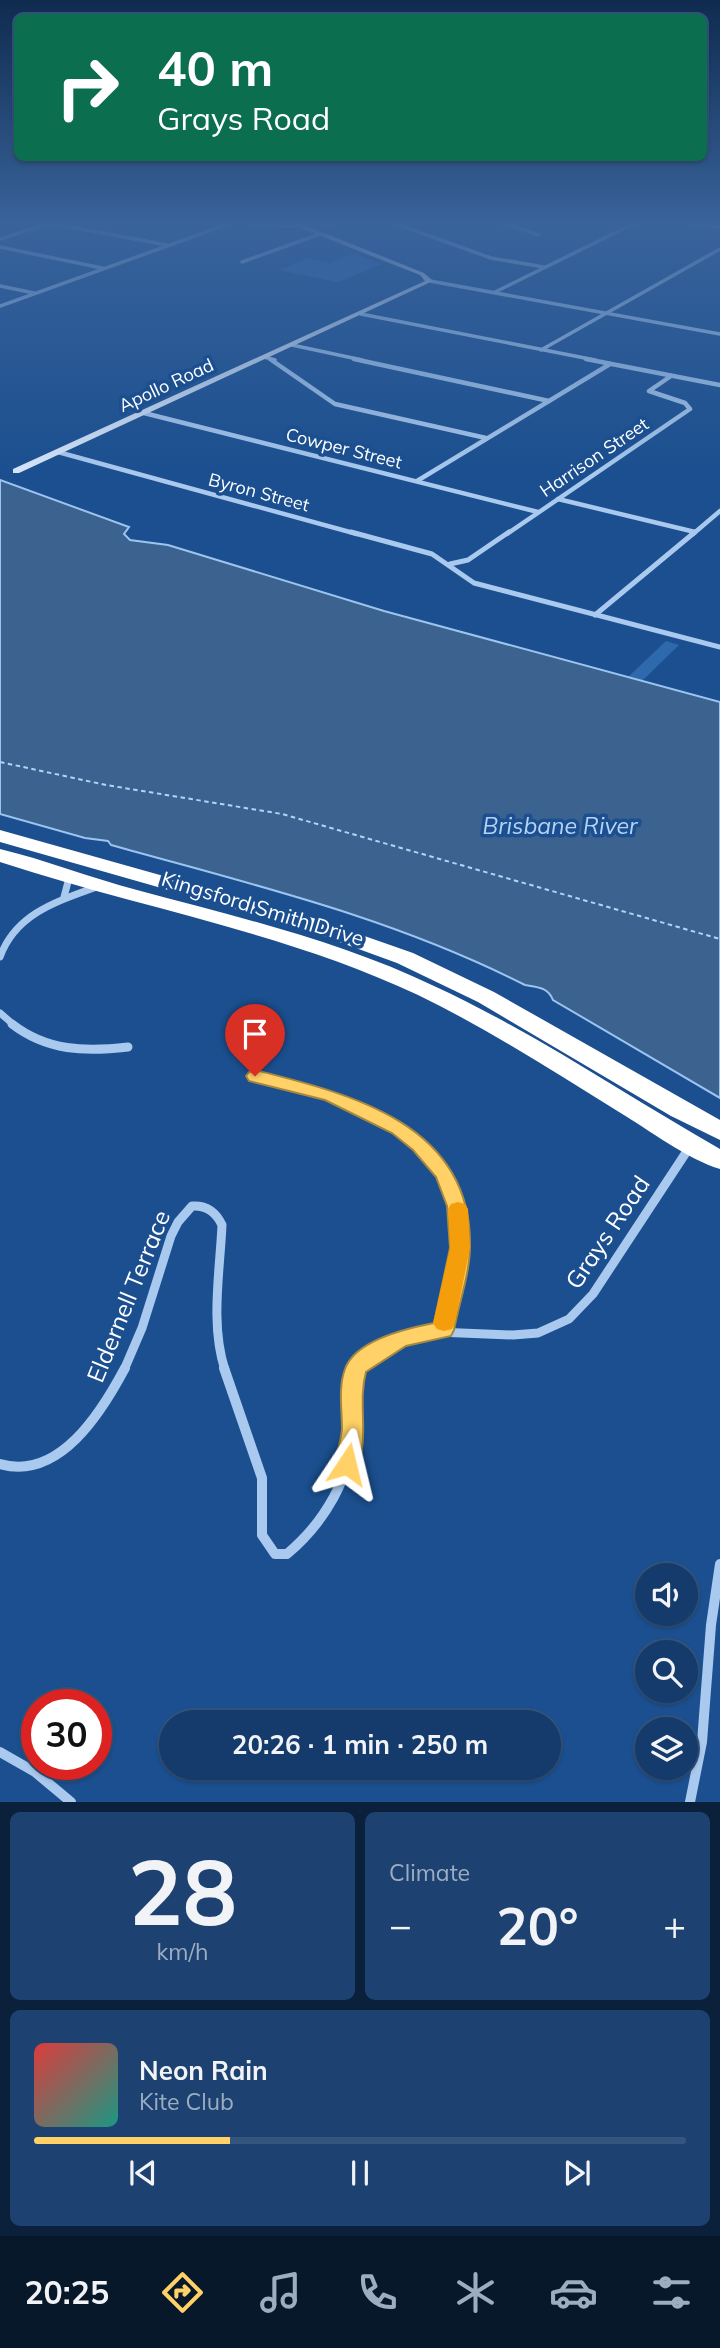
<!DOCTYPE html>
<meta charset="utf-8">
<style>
:root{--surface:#143b6b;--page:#1d4271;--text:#f1f3f6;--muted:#9dadc1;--line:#33557e;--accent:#ffd166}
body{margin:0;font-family:Mulish,sans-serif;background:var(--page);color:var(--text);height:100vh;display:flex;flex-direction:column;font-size:26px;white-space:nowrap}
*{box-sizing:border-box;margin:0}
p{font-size:23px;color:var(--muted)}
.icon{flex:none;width:38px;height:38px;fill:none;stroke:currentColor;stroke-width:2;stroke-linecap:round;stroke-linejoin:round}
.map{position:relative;height:1802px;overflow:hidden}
.drawer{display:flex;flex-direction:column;gap:10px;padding:10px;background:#0b203b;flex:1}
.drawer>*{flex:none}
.banner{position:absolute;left:14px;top:14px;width:693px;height:147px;border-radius:10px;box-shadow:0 2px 5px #0004,0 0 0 2px var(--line);background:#0b6e4f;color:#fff;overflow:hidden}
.buttons{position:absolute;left:635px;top:1563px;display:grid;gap:14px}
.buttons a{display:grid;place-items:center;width:63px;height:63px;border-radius:50%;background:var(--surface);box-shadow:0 2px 5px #0004,0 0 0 2px var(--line);font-size:35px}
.speed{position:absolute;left:21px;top:1689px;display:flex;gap:14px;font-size:35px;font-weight:700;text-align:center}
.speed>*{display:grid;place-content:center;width:91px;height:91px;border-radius:50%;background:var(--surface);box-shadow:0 2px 5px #0004,0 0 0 2px var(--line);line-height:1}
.speed .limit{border:10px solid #d22;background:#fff;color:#111}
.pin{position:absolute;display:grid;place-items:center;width:60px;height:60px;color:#fff;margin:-72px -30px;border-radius:50% 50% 50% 0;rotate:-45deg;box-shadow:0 0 7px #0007}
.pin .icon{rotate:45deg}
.me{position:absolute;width:77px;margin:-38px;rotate:10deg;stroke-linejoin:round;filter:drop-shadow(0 0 5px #0008)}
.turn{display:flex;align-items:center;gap:24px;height:147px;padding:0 28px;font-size:32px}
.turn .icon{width:91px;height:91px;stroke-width:2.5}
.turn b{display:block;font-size:49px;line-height:60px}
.big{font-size:52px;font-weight:700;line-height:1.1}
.drawer .widget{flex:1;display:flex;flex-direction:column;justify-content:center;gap:10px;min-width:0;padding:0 24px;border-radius:10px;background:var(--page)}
.drawer .dial{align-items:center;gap:0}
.dial b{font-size:91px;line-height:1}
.song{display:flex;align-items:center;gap:21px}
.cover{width:84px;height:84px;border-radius:10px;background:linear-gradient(135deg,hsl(0 70% 55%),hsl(170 70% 35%))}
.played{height:7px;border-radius:4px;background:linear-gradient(90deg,var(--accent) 30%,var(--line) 30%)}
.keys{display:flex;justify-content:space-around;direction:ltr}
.heat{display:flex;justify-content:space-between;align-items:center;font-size:38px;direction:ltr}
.drawer .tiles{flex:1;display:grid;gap:10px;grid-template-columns:1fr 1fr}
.widget:last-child{grid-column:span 2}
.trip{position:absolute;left:159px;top:1710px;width:402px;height:70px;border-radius:35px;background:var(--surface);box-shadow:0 2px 5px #0004,0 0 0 2px var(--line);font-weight:700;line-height:70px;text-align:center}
.tabs{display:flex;height:112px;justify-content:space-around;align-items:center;background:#08182b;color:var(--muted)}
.tabs .icon{width:49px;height:49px}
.tabs .active{color:var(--accent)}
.tabs b{font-size:32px;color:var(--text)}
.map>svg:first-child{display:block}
.green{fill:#2e69ad}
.water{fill:#3c6290;stroke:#9cc4f0;stroke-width:2}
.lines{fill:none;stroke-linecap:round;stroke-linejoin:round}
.ferry{stroke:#b5d3f5;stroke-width:2;stroke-dasharray:4.5 3.5;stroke-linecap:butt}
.street-far5{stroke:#a9c9ee;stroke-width:3.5}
.street-far4{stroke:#a9c9ee;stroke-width:4.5}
.street-far3{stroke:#a9c9ee;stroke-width:5}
.street-far2{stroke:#a9c9ee;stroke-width:7}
.street-far1{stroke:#a9c9ee;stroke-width:9}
.street{stroke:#a9c9ee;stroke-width:10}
.secondary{fill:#d6e6fa;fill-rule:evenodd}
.highway{fill:#fff;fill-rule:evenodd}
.route{fill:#ffd166;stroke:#a68842;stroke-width:2}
.slow{fill:#f59e0b}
.labels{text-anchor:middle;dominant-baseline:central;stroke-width:7;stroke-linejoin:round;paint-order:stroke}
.far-street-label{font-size:18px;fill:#fff;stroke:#1b4f8f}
.street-label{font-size:21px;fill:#fff;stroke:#1b4f8f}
.water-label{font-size:23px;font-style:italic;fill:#b5d3f5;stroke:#1b4f8f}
.near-street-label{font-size:24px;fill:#fff;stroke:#1b4f8f}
</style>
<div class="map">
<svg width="720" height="1802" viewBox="0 0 720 1802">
<rect width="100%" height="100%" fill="#1b4f8f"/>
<!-- green -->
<g class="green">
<path d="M353 253 382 264 338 282 278 270 308 258 330 263Z"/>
<path d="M666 641 679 645 641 682 627 678Z"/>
</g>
<!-- water -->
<path class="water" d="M0 480 129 527 124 534 130 540 168 545 384 611 720 702V1098L553 1000C548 987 537 987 525 985 391 917 254 885 111 845L108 841 85 838 0 814Z"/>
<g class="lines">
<!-- ferry -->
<path class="ferry" d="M0 762 106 785 282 814 720 939"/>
<!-- street-far5 -->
<g class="street-far5">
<path d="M44 222 167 245"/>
<path d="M391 222 491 258 544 267"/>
<path d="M500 222 539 235"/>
<path d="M0 239 50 223"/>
<path d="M0 247 102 268"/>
<path d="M242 262 320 234"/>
<path d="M430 281 720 334"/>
<path d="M0 286 34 293"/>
<path d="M495 292 637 222"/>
<path d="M0 306 234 222"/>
<path d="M361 314 595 360"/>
<path d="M292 345 362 360"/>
<path d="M541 350 720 249"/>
<path d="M264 357 275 360"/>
</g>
<!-- street-far4 -->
<g class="street-far4">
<path d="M270 359 335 404 486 438"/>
<path d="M354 359 549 401"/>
<path d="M586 359 720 385"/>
<path d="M144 413 538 512"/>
<path d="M58 452 357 534"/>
<path d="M417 481 610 364"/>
<path d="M558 499 695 532"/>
<path d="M507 534 690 409 685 403 649 391 671 376"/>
<path d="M693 534 720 511"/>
</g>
<!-- street-far3 -->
<g class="street-far3">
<path d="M351 532 432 554 474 583 720 647"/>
<path d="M450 564 468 560 509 532"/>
<path d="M595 615 695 532"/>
</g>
<!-- street-far2 -->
<g class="street-far2">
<path d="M64 897 69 878"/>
<path d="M0 957C16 913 58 901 99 886"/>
<path d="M0 1013 14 1025"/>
</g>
<!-- street-far1 -->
<g class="street-far1">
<path d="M12 1024C47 1051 85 1052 128 1047"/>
<path d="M255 1076C343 1098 455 1126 461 1236 463 1267 448 1299 443 1330"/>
<path d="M124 1370 142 1328 171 1236 178 1222 192 1206C207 1205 216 1212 222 1225 220 1271 210 1325 225 1370"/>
<path d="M356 1370 385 1345 411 1335 437 1332 513 1335 538 1333 569 1319 593 1294 689 1148"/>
</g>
<!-- street -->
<g class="street">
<path d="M224 1368 262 1478V1535L275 1554H287C324 1523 352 1477 353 1427 354 1407 349 1387 357 1368"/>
<path d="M0 1464C59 1481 101 1413 125 1368"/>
<path d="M0 1752 35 1772 71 1802"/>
<path d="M690 1802 702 1742 711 1625 720 1564"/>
</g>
<!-- secondary -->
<g class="secondary">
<path d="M233 222 283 224 341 222 338 224 307 226 424 273 433 281 19 473H13V469L425 281 420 275 298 227 283 228Z"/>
<path d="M685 222 720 225V229L688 224Z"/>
</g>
<!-- highway -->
<g class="highway">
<path d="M0 830 313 918 413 953 494 992 720 1120V1140L671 1116 478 1002 397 963 298 927 0 842Z"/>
<path d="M0 849C46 860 91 878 137 890 238 917 340 941 434 986 534 1032 625 1095 720 1149V1169C687 1159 649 1130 619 1112 553 1071 488 1029 418 995 285 932 139 908 0 862Z"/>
</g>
</g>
<!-- sky -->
<linearGradient id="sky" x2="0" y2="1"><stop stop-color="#0f2b4f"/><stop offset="0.47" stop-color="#39639b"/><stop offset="1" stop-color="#39639b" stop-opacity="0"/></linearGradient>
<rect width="720" height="474" fill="url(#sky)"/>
<!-- route -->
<path class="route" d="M255 1070C351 1094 472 1124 470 1246 470 1273 459 1303 454 1330L451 1336 406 1346 366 1372C357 1405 371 1440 355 1471L347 1474 339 1471C333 1458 341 1443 342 1429 342 1410 338 1387 345 1369 355 1340 408 1328 434 1323L450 1248 447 1206 436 1177 413 1150 392 1133 325 1100 249 1081 246 1076 249 1072Z"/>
<!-- slow -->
<path class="slow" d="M458 1202 465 1204 468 1209 470 1248 455 1323 452 1329 444 1331 437 1329 433 1323 450 1248 448 1209 451 1204Z"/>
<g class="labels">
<!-- far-street labels -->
<g class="far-street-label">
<text transform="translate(166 385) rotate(-25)">Apollo Road</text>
<text transform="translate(344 448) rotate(14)">Cowper Street</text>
<text transform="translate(594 457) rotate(-34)">Harrison Street</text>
<text transform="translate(259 492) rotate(15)">Byron Street</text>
</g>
<!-- street labels -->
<g class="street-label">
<text transform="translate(263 908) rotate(17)">Kingsford Smith Drive</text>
</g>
<!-- water labels -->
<g class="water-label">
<text x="560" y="825">Brisbane River</text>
</g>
<!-- near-street labels -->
<g class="near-street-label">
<text transform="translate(607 1232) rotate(-56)">Grays Road</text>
<text transform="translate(128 1296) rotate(-68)">Eldernell Terrace</text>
</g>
</g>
</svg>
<div class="buttons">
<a><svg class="icon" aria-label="sound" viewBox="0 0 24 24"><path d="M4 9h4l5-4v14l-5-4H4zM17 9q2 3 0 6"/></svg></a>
<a><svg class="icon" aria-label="search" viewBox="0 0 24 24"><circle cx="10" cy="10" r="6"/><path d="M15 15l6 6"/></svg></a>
<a><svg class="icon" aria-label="layers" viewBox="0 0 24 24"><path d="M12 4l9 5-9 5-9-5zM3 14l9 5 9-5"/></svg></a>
</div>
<div class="speed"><div class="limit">30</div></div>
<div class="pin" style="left:255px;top:1076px;background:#d93025"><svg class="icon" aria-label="arrive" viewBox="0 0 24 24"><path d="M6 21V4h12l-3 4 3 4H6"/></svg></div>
<svg class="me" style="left:347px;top:1464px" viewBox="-20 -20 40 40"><path d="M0-17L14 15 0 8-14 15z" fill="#ffd166" stroke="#fff" stroke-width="4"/></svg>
<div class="trip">20:26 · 1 min · 250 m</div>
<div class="banner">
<div class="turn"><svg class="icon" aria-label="right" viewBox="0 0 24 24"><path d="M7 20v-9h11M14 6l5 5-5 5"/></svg><div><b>40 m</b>Grays Road</div></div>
</div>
</div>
<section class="drawer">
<div class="tiles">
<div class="widget dial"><b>28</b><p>km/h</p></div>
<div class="widget"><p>Climate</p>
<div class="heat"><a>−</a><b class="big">20°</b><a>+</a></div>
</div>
<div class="widget">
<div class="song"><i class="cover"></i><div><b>Neon Rain</b><p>Kite Club</p></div></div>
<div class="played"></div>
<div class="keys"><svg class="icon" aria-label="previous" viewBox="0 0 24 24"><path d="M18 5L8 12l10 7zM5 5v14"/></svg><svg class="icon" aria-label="pause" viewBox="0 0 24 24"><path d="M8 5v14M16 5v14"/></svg><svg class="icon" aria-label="next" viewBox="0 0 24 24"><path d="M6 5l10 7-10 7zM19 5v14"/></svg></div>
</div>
</div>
</section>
<nav class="tabs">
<b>20:25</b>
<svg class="icon active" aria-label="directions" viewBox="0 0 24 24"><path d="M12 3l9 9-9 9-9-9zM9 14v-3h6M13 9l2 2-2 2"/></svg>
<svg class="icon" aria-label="music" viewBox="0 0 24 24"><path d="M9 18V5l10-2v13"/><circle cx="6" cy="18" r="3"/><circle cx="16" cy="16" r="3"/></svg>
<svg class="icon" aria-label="phone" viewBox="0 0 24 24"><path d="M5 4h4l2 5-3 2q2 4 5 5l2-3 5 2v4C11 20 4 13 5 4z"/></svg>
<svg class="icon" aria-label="climate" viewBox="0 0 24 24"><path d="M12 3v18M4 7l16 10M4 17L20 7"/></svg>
<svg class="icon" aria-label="car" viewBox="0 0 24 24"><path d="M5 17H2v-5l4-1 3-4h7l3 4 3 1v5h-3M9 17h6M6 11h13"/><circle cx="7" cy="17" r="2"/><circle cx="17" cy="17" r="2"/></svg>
<svg class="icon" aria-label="filters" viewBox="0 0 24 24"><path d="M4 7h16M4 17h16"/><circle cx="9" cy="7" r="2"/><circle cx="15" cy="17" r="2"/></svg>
</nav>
